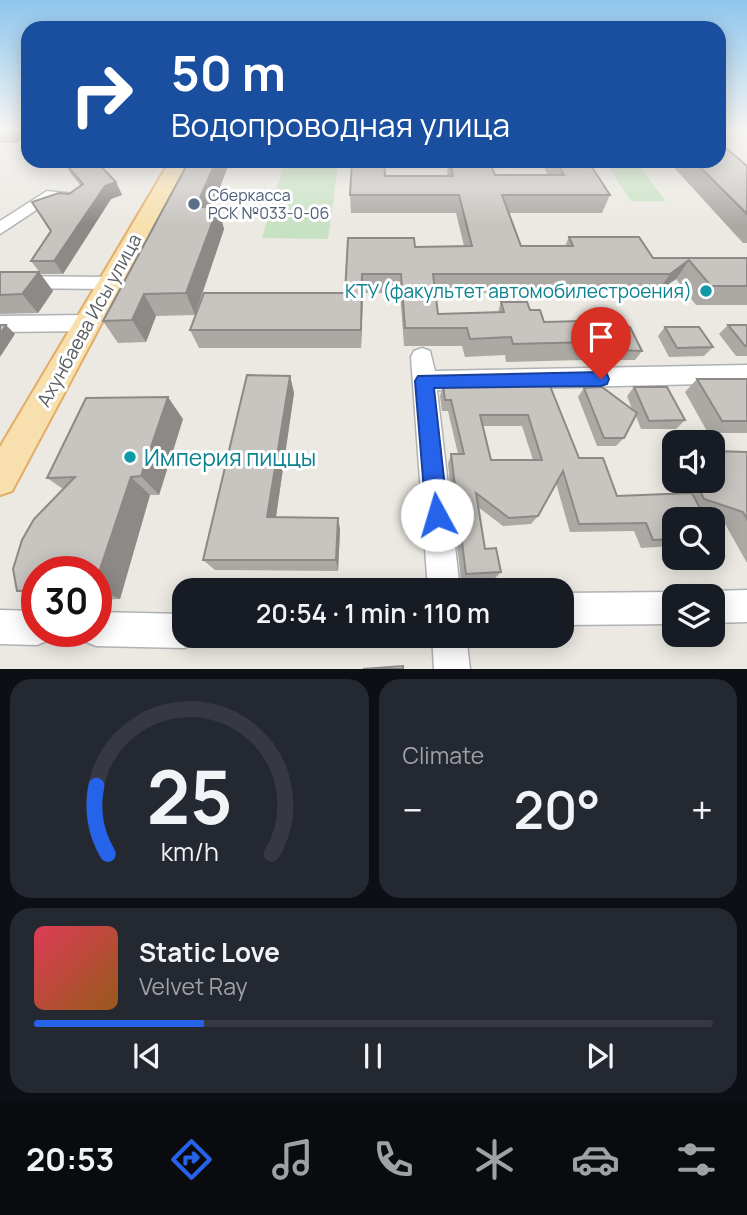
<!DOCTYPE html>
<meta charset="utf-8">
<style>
:root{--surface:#171b24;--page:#242831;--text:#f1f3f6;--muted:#9ea1a6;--line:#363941;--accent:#2563eb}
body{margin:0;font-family:Manrope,sans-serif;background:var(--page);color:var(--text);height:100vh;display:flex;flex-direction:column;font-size:26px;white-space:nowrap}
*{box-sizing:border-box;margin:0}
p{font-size:23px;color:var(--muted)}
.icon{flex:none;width:38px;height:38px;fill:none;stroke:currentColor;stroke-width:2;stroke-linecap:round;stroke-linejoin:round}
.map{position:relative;height:669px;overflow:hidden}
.drawer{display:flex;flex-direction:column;gap:10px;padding:10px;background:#0d0f14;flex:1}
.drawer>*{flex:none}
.top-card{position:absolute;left:21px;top:21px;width:705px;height:147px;border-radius:21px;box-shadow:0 4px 18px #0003;background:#1a4fa0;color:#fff;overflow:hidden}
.fabs{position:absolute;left:662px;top:430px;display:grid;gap:14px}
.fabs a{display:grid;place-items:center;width:63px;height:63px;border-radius:14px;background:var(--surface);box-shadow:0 4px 18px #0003;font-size:35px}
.speed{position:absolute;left:21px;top:556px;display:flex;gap:14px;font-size:35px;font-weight:700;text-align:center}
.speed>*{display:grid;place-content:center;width:91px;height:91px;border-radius:50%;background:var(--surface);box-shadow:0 4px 18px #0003;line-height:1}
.speed .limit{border:10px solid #d22;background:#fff;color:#111}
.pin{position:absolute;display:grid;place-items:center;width:60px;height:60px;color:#fff;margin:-72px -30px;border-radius:50% 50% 50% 0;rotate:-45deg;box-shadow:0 0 7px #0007}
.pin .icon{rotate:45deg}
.me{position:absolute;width:77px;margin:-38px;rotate:354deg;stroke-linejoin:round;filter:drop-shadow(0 0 5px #0008)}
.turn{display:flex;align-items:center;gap:24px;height:147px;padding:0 35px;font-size:32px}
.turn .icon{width:91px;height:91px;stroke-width:2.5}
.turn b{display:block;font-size:49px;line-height:60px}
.big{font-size:52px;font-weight:600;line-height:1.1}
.drawer .tile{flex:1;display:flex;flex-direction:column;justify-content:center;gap:10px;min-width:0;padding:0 24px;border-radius:21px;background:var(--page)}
.drawer .dial{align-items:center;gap:0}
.dial svg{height:182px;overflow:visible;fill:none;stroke:var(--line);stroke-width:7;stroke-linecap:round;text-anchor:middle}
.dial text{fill:var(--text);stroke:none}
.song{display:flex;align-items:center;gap:21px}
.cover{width:84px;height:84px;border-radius:10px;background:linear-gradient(135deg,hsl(350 70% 55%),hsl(30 70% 35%))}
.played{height:7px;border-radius:4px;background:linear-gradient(90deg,var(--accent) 25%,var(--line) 25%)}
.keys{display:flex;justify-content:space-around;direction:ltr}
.heat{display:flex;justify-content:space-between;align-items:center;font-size:38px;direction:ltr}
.drawer .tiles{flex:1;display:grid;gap:10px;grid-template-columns:1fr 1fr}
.tile:last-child{grid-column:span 2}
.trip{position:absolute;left:172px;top:578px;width:402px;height:70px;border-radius:21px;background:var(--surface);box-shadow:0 4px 18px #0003;font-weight:600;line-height:70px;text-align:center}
.menu{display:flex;height:112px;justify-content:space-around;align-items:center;background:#090b0e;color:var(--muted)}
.menu .icon{width:49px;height:49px}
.menu .selected{color:var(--accent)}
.menu b{font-size:32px;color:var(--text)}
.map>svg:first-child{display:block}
.green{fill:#c7e2c2}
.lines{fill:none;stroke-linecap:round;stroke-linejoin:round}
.minor-casing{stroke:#afb2b4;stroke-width:3}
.major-casing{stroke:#e4ad65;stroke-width:4}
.minor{fill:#fff;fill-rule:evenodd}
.major{fill:#f7e0ae;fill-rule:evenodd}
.wall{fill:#aca9a5;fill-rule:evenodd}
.shaded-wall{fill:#8c8986}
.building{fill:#c8c4c0;stroke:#8c8986;stroke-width:2;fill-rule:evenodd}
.route{fill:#2563eb;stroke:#184099;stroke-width:2}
.service-dot{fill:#5c6f8a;stroke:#fff;stroke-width:2.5}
.culture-dot{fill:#0f9aa8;stroke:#fff;stroke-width:2.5}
.labels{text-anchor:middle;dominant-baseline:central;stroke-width:6;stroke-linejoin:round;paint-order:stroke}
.far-service-label{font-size:16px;fill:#4e5e75;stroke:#fff;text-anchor:start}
.culture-label{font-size:19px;fill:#0d838f;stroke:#fff;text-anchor:end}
.street-label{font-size:19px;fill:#5b6062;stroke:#fff}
.near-culture-label{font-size:23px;fill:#0d838f;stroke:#fff;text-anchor:start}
</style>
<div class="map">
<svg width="747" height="669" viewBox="0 0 747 669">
<rect width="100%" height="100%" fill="#ece9e3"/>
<!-- green -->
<g class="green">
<path d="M284 164 338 165 328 239 262 238Z"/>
<path d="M606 164 638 165 666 201H631Z"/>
</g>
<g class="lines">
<!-- minor casing -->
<g class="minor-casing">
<g id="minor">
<path d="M47 191 75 194 83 199 75 204 50 201 0 234V221Z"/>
<path d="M0 276 110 277 117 278 119 283 117 288 110 289 0 288Z"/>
<path d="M88 315 95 318 98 323 95 328 88 331 0 332V316Z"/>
<path d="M422 348 430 351 435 371 747 365V383L437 390 460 590H428L411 357 414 351Z"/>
<path d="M747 590V622L712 623V597L701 596 712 591Z"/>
<path d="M674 592 686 597H674V624L562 625V593Z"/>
<path d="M0 610 37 611V632H52L49 640 37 645 0 644Z"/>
<path d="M96 612 184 614V635H199L196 643 184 648 96 646 84 641 80 632H96Z"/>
<path d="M432 635H466L470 669H434Z"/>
</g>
</g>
<!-- major casing -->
<g class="major-casing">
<path id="major" d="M170 161H188L12 491 0 495V447Z"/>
</g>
<!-- minor -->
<use href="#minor" class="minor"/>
<!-- major -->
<use href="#major" class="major"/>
</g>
<!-- wall -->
<g class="wall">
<path d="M0 131H28V133L16 143H0Z"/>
<path d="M189 161H230L212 207H218L224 229 195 315 156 316 146 342 118 343 103 321Z"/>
<path d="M448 161H489L495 175H548L541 161H588L610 195 602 213H509L521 246H565L569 237 653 258H747V305H696L676 279 657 292 436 293 438 314 498 312 501 302 530 310 544 322 592 342 582 360 506 362 505 355 465 357 462 346H404L400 293H363L361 348H199L190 330 345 293 348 238 415 247 464 246 456 213H351L350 195 385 176H447Z"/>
<path d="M668 161H719L747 166V243H743Z"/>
<path d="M64 162 116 182 122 195 111 199 63 274H41L31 261 51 231 69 194 81 186 71 174Z"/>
<path d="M0 272H39L53 291 38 313 0 314Z"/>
<path d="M728 325H747V356H736L719 334Z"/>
<path d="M608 327 642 351 635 360H613L603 336Z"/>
<path d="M665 327 713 347 704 356 669 357 658 336Z"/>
<path d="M290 376 294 393 276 517 338 518 340 530 338 571 215 570 203 560Z"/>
<path d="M697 379H747V433H708L685 392Z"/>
<path d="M548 381 579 458 617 496 681 493 675 481H712L747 452V563L724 522 703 514 674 520V546L641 548 634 531 570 532 556 483 538 516 531 524 503 526 478 507 485 549 501 572 495 578 461 580 448 464 451 454H458L448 411H442L440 396 443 385ZM482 426H522L533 460H491Z"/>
<path d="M634 387 685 420 676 429H641L636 416 624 438 616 446H597L578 397 584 388 632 409 627 396Z"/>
<path d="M183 419 159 495H150L120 599 96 600V572H37V598L17 591 63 489 47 478Z"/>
<path d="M674 456V479L666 463Z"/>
<path d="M712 533 724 556 708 563 684 564 681 558H712Z"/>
</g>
<!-- shaded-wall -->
<g class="shaded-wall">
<path d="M9 131H28V133L16 143Z"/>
<path d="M216 161H230L204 229 196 207Z"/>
<path d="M116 182 122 195 111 199 63 274 54 261 105 186Z"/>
<path d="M218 207 224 229 195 315 186 293Z"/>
<path d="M689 260 676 279 657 292 670 274Z"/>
<path d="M39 272 53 291 38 313 22 294Z"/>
<path d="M362 274 363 293 361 348V330Z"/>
<path d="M144 294 156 316 146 342 132 320Z"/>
<path d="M6 325 15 334 0 357V334Z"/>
<path d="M290 376 294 393 274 530 267 517Z"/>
<path d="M168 397 183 419 159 495 141 476Z"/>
<path d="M131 477 150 495 120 599 96 588V581Z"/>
<path d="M338 518 340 530 338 571 336 560Z"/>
</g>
<!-- building -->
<g class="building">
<path d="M719 142 747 166V214L694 161H719Z"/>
<path d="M67 161H96L116 182 105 186 54 261H31L51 231 32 202 59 193 69 194 83 184 64 162Z"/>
<path d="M189 161H216L196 207H218L186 293 144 294 132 320 103 321Z"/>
<path d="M352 161H384L385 176H453L450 161H489L495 175H564L556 161H588L610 195H502L521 246H573L569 237H639L653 258H747V286H711L689 260 670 274H433L438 314 504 312 501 302H527L530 310H540L544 322 582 321 592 342 513 344 511 337 470 339 467 328H405L401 274H362L361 330H190L204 293H345L348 238H414L415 247 472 246 459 195H350Z"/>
<path d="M0 272H39L22 294 0 295Z"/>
<path d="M0 325H6L0 334Z"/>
<path d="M728 325H747V346H745Z"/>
<path d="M608 327H630L642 351 619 350Z"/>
<path d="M665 327H699L713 347 677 348Z"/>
<path d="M247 375 290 376 267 517 338 518 336 560H203Z"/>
<path d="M697 379H747V421H722Z"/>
<path d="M548 381 579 458H603L617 496 692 493 706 520H674V539L653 540 646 523 579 524 563 471 538 516 509 518 476 493 485 549 496 548 501 572 466 574 451 454H464L451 400H445L443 385ZM480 415H528L542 460H491Z"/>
<path d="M602 387 637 413 624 438H604L584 388Z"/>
<path d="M634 387H667L685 420 649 421Z"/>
<path d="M168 397 141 476 131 477 96 581V572H37V590L17 591 13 569 22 540 34 519 75 477 47 478 86 398Z"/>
<path d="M712 451 747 452V519L743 512 704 499 695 481H712Z"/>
<path d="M712 533 724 556H712Z"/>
<path d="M403 666V669H363Z"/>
</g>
<!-- sky -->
<linearGradient id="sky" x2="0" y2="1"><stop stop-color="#8fc6ee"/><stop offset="0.58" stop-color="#f6f5f2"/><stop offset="1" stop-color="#f6f5f2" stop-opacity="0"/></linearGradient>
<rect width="747" height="225" fill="url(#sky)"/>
<!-- route -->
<path class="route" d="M601 372 607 374 609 379 607 384 601 386 434 388 448 515 445 522 437 526 429 522 426 515 415 381 418 376Z"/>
<!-- markers -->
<circle class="service-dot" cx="194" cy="204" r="7"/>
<g class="culture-dot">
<circle cx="706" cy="291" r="7"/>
<circle cx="130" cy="457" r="7"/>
</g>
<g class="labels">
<!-- far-service labels -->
<g class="far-service-label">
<text x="208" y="195">Сберкасса<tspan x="208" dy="18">РСК №033-0-06</tspan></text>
</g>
<!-- culture labels -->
<g class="culture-label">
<text x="692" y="291">КТУ (факультет автомобилестроения)</text>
</g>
<!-- street labels -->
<g class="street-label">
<text transform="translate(89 320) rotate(-61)">Ахунбаева Исы улица</text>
</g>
<!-- near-culture labels -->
<g class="near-culture-label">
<text x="144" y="457">Империя пиццы</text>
</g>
</g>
</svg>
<div class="fabs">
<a><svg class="icon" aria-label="sound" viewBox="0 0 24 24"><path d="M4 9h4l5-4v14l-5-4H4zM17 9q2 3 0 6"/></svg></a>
<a><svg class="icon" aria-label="search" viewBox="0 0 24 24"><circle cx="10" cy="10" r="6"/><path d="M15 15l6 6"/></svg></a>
<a><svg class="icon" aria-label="layers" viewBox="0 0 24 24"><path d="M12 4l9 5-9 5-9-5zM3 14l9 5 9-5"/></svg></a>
</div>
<div class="speed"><div class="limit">30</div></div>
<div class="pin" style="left:601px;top:379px;background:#d93025"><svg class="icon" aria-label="arrive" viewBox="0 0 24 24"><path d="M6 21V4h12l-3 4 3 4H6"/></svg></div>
<svg class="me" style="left:437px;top:515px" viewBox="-20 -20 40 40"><circle r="19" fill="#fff"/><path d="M0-13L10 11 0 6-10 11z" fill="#2563eb"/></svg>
<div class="trip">20:54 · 1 min · 110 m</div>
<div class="top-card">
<div class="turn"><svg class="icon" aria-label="right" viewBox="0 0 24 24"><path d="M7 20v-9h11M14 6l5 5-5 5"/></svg><div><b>50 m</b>Водопроводная улица</div></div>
</div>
</div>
<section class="drawer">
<div class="tiles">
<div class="tile dial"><svg viewBox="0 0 100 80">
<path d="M14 69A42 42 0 1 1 86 69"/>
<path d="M14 69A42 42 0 0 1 9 39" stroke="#2563eb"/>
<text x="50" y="56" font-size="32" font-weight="700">25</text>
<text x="50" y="72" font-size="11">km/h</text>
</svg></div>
<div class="tile"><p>Climate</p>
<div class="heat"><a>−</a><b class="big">20°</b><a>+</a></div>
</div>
<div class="tile">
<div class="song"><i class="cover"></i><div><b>Static Love</b><p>Velvet Ray</p></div></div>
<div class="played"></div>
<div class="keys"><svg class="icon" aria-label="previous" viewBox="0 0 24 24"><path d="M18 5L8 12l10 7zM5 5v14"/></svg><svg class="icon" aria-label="pause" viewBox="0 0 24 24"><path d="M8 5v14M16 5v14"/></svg><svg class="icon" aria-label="next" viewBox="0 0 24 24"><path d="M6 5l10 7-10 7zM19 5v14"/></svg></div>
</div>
</div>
</section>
<nav class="menu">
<b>20:53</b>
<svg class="icon selected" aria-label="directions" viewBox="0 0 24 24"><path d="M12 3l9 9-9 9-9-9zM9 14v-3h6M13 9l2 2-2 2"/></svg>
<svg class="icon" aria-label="music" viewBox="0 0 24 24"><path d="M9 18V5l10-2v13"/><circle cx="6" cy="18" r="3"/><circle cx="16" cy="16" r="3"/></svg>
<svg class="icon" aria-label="phone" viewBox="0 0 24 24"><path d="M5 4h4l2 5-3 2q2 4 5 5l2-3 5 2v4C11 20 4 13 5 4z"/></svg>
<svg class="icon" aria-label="climate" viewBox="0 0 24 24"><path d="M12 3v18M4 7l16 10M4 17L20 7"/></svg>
<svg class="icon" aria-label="car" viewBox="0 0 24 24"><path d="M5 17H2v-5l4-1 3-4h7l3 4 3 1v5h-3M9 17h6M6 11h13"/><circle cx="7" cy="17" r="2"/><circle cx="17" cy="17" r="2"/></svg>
<svg class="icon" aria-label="filters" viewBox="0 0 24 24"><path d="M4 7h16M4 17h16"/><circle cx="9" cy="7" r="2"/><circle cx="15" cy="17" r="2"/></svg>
</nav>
